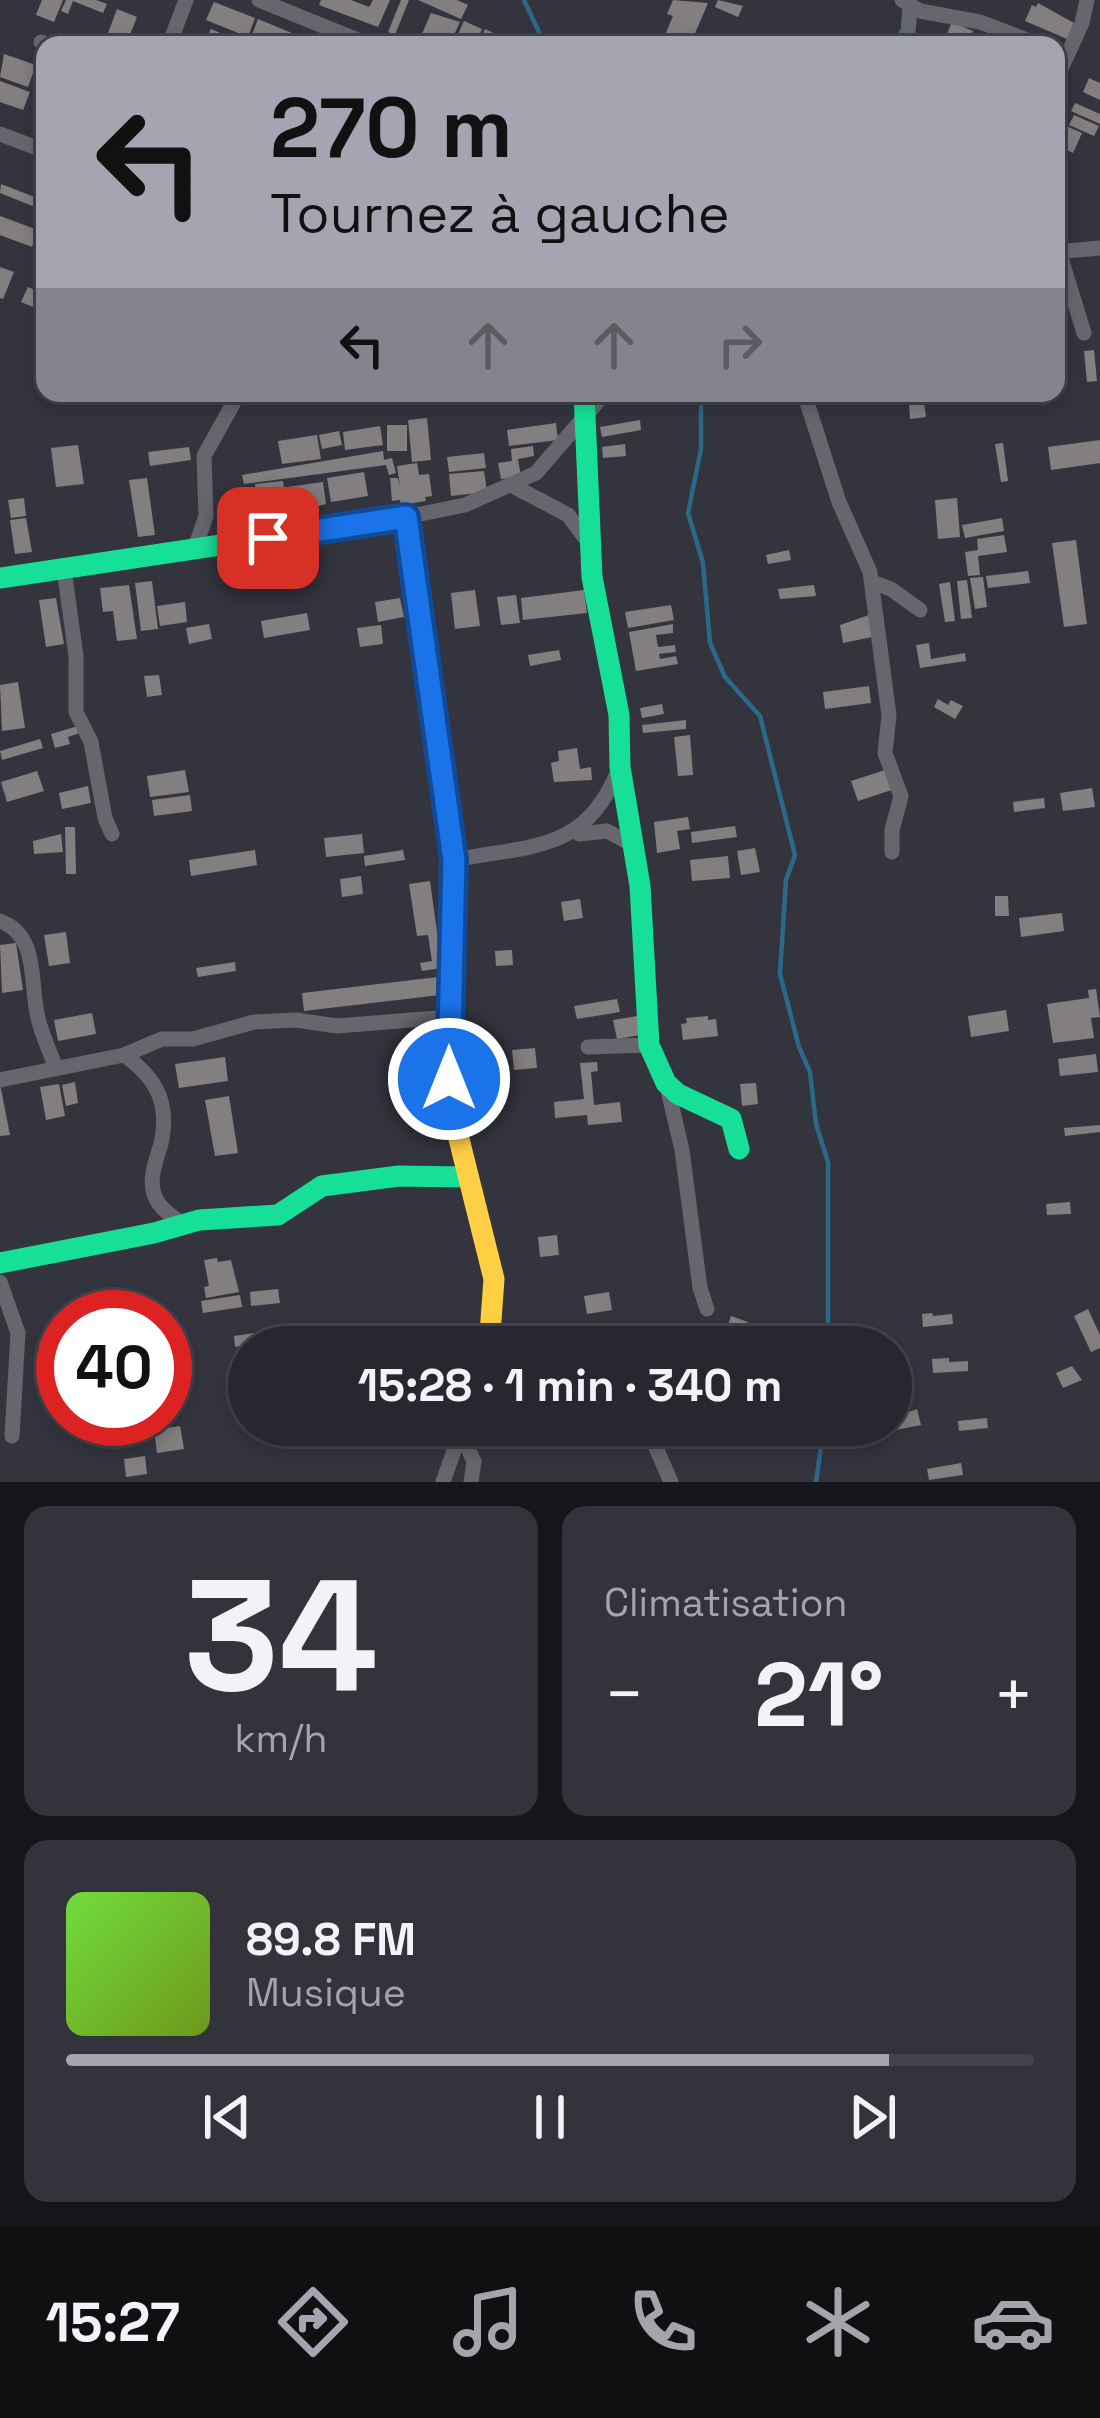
<!DOCTYPE html>
<html lang="fr">
<meta charset="utf-8">
<style>
:root{--surface:#27272f;--page:#33333b;--text:#f1f3f6;--muted:#a4a5aa;--line:#43444b;--accent:#a5a5b2}
body{margin:0;font-family:"Space Grotesk",sans-serif;background:var(--page);color:var(--text);height:100vh;display:flex;flex-direction:column;font-size:45px;white-space:nowrap}
*{box-sizing:border-box;margin:0}
p{font-size:39px;color:var(--muted)}
.icon{flex:none;width:66px;height:66px;fill:none;stroke:currentColor;stroke-width:2;stroke-linecap:round;stroke-linejoin:round}
.map{position:relative;height:1482px;overflow:hidden}
.sheet{display:flex;flex-direction:column;gap:24px;padding:24px;background:#15151a;flex:1}
.sheet>*{flex:none}
.guide{position:absolute;left:36px;top:36px;width:1029px;height:366px;border-radius:24px;box-shadow:0 6px 18px #0003,0 0 0 3px var(--line);background:#a5a5b2;color:#111;overflow:hidden}
.speed{position:absolute;left:36px;top:1290px;display:flex;gap:24px;font-size:60px;font-weight:700;text-align:center}
.speed>*{display:grid;place-content:center;width:156px;height:156px;border-radius:50%;background:var(--surface);box-shadow:0 6px 18px #0003,0 0 0 3px var(--line);line-height:1}
.speed .limit{border:18px solid #d22;background:#fff;color:#111}
.pin{position:absolute;display:grid;place-items:center;width:102px;height:102px;color:#fff;margin:-51px;border-radius:24px;box-shadow:0 6px 18px #0006}
.me{position:absolute;width:132px;margin:-66px;rotate:0deg;stroke-linejoin:round;filter:drop-shadow(0 0 9px #0008)}
.turn{display:flex;align-items:center;gap:42px;height:252px;padding:0 36px;font-size:54px}
.turn .icon{width:156px;height:156px;stroke-width:2.5}
.turn b{display:block;font-size:84px;line-height:102px}
.lanes{display:flex;align-items:center;height:114px;padding:0 36px;background:#0003;justify-content:center;gap:60px;direction:ltr}
.lanes .off{opacity:.35}
.big{font-size:90px;font-weight:700;line-height:1.1}
.sheet .card{flex:1;display:flex;flex-direction:column;justify-content:center;gap:18px;min-width:0;padding:0 42px;border-radius:24px;background:var(--page)}
.sheet .dial{align-items:center;gap:0}
.dial b{font-size:156px;line-height:1}
.song{display:flex;align-items:center;gap:36px}
.cover{width:144px;height:144px;border-radius:18px;background:linear-gradient(135deg,hsl(100 70% 55%),hsl(80 70% 35%))}
.played{height:12px;border-radius:6px;background:linear-gradient(90deg,var(--accent) 85%,var(--line) 85%)}
.keys{display:flex;justify-content:space-around;direction:ltr}
.heat{display:flex;justify-content:space-between;align-items:center;font-size:66px;direction:ltr}
.sheet .tiles{flex:1;display:grid;gap:24px;grid-template-columns:1fr 1fr}
.card:last-child{grid-column:span 2}
.trip{position:absolute;left:228px;top:1326px;width:684px;height:120px;border-radius:60px;background:var(--surface);box-shadow:0 6px 18px #0003,0 0 0 3px var(--line);font-weight:700;line-height:120px;text-align:center}
.dock{display:flex;height:192px;justify-content:space-around;align-items:center;background:#101013;color:var(--muted)}
.dock .icon{width:84px;height:84px}
.dock .active{color:var(--accent)}
.dock b{font-size:54px;color:var(--text)}
.map>svg:first-child{display:block}
.lines{fill:none;stroke-linecap:round;stroke-linejoin:round}
.stream{stroke:#2b6889;stroke-width:4.5}
.building{fill:#837e80}
.street{stroke:#66676c;stroke-width:15}
.fast{stroke:#16e098;stroke-width:21}
.slow{stroke:#ffcf43;stroke-width:21}
.route-casing{stroke:#114b97;stroke-width:30}
.route{stroke:#1a73e8;stroke-width:21}
</style>
<div class="map">
<svg width="1100" height="1482" viewBox="0 0 1100 1482">
<rect width="100%" height="100%" fill="#34343f"/>
<g class="lines">
<!-- stream -->
<g class="stream">
<path d="M524 0 545 45"/>
<path d="M891 45 904 28"/>
<path d="M701 393V449L688 513 703 563 710 643 725 677 760 716 795 855 786 880 780 974 799 1047 810 1072 816 1124 828 1162V1347"/>
<path d="M816 1482 824 1425"/>
</g>
</g>
<!-- building -->
<g class="building">
<path d="M42 0H63L54 22 36 15Z"/>
<path d="M66 0H96L107 4 103 13 73 1 68 14 61 11Z"/>
<path d="M321 0H351L369 7 373 0H390L378 27 319 5Z"/>
<path d="M401 0H409L395 35 388 32Z"/>
<path d="M418 0H457L468 5 461 19Z"/>
<path d="M673 0 708 3 690 45 662 42 673 16 667 14Z"/>
<path d="M718 0 743 6 738 17 715 7Z"/>
<path d="M214 2 255 18 248 37 206 20Z"/>
<path d="M1038 3 1074 23 1067 39 1025 21 1032 5 1036 7Z"/>
<path d="M117 9 137 17 128 40 108 33Z"/>
<path d="M431 13 460 22 451 41 433 33 428 45 418 43Z"/>
<path d="M258 19 304 38 302 45H270L251 37Z"/>
<path d="M464 21 482 29 475 45H453Z"/>
<path d="M952 22 973 31 969 42 976 45 943 43Z"/>
<path d="M211 29 227 36 223 45 205 41Z"/>
<path d="M485 29 518 45H478Z"/>
<path d="M4 54 36 65 28 87 0 77Z"/>
<path d="M1089 78 1100 83V100L1083 92Z"/>
<path d="M0 81 30 92 23 110 0 102Z"/>
<path d="M1075 103 1100 114V124L1071 111Z"/>
<path d="M1074 115 1099 126 1094 136 1069 125Z"/>
<path d="M1066 126 1082 133 1073 153 1058 146Z"/>
<path d="M1 184 45 201V211L0 193Z"/>
<path d="M0 216 38 230 32 247 0 235Z"/>
<path d="M0 267 14 272 3 299 0 298Z"/>
<path d="M38 283 45 286V312L21 302 28 287 35 290Z"/>
<path d="M1094 350 1097 381 1087 382 1084 351Z"/>
<path d="M924 403 926 417 910 419 909 404Z"/>
<path d="M427 418 431 460 412 462 408 420Z"/>
<path d="M640 420 641 430 602 437 600 427Z"/>
<path d="M556 423 558 440 509 446 507 430Z"/>
<rect x="387" y="425" width="20" height="26"/>
<path d="M380 426 383 445 345 450 343 432Z"/>
<path d="M339 431 342 445 322 449 319 435Z"/>
<path d="M317 435 321 459 282 464 278 441Z"/>
<path d="M1100 440V463L1051 470 1048 447Z"/>
<path d="M1003 443 1008 481 1001 482 995 444Z"/>
<path d="M625 444 626 456 603 458 602 447Z"/>
<path d="M78 445 84 484 56 487 51 448Z"/>
<path d="M533 446 534 456 518 459 521 477 501 479 498 463 512 461 511 449Z"/>
<path d="M189 447 191 460 150 466 148 452Z"/>
<path d="M383 451 384 460 392 458 396 473 389 475 386 465 244 484 242 475Z"/>
<path d="M484 453 486 468 449 472 447 457Z"/>
<path d="M417 463 419 475 429 474 432 496 425 497 426 501 401 505 400 500 392 501 390 478H398L400 486 397 466Z"/>
<path d="M484 471 487 492 451 496 449 474Z"/>
<path d="M364 472 368 496 331 502 327 478Z"/>
<path d="M147 478 155 535 138 537 129 480Z"/>
<path d="M283 481 285 494 256 497 255 484Z"/>
<path d="M323 482 326 504 318 506 319 512 292 516 287 487Z"/>
<path d="M24 498 26 516 11 518 8 500Z"/>
<path d="M957 498 960 537 938 539 935 500Z"/>
<path d="M26 518 32 552 15 554 10 520Z"/>
<path d="M1002 518 1004 531 965 538 962 525Z"/>
<path d="M1004 535 1007 552 978 556 980 575 968 576 965 552 978 550 977 539Z"/>
<path d="M1076 540 1087 624 1064 627 1052 543Z"/>
<path d="M789 550 791 560 768 564 766 555Z"/>
<path d="M1028 571 1030 583 988 588 986 576Z"/>
<path d="M983 577 987 607 975 609 970 578Z"/>
<path d="M967 580 972 618 961 619 957 581Z"/>
<path d="M152 581 158 629 141 631 135 583Z"/>
<path d="M950 582 955 621 945 622 939 584Z"/>
<path d="M129 585 137 639 117 641 113 611 103 612 100 588Z"/>
<path d="M814 585 816 596 780 599 778 589Z"/>
<path d="M475 590 480 626 455 629 451 593Z"/>
<path d="M584 590 587 613 523 620 521 598Z"/>
<path d="M516 595 520 623 501 625 497 597Z"/>
<path d="M56 598 64 644 46 647 39 600Z"/>
<path d="M400 598 404 617 378 622 375 602Z"/>
<path d="M185 602 187 622 160 626 157 606Z"/>
<path d="M671 605 674 620 628 628 625 612Z"/>
<path d="M307 613 310 630 264 638 261 621Z"/>
<path d="M869 615 872 637 843 643 840 625Z"/>
<path d="M209 624 212 639 189 644 186 628Z"/>
<path d="M673 624V633L656 635 658 647 675 645 676 652 659 654 660 659 676 656 678 664 636 671 629 632Z"/>
<path d="M381 625 383 644 360 647 357 628Z"/>
<path d="M929 643 931 659 965 653 966 661 920 668 916 645Z"/>
<path d="M559 650 561 660 530 666 528 655Z"/>
<path d="M159 675 162 695 147 697 144 676Z"/>
<path d="M18 682 25 728 2 731 0 685Z"/>
<path d="M869 686 871 703 825 709 823 692Z"/>
<path d="M938 699 948 705 951 700 963 706 955 719 934 707Z"/>
<path d="M662 704 664 714 642 718 640 708Z"/>
<path d="M686 720V729L643 733 642 725Z"/>
<path d="M78 726 80 733 68 737 70 744 55 748 51 734Z"/>
<path d="M690 735 693 775 678 776 674 737Z"/>
<path d="M40 739 43 748 2 760 0 751Z"/>
<path d="M577 748 580 769 591 767 592 780 554 782 551 763 559 761 558 751Z"/>
<path d="M888 769 895 789 858 801 851 781Z"/>
<path d="M185 770 189 792 150 797 147 776Z"/>
<path d="M37 771 44 791 7 802 1 782Z"/>
<path d="M88 786 91 803 62 809 59 793Z"/>
<path d="M1092 788 1095 807 1063 811 1060 793Z"/>
<path d="M190 795 192 811 154 816 152 800Z"/>
<path d="M1044 798 1045 808 1014 812 1013 802Z"/>
<path d="M688 817 690 829 677 831 680 849 657 853 654 822Z"/>
<path d="M735 826 737 837 692 843 691 832Z"/>
<path d="M65 827H75L76 874H66Z"/>
<path d="M61 834 63 852 34 854 33 841Z"/>
<path d="M362 834 364 853 326 857 324 838Z"/>
<path d="M755 848 760 872 741 875 737 851Z"/>
<path d="M255 850 257 865 191 876 189 860Z"/>
<path d="M403 850 405 860 365 866 364 856Z"/>
<path d="M728 856 730 878 692 881 690 860Z"/>
<path d="M361 876 363 894 342 897 340 879Z"/>
<path d="M430 881 442 968 422 971 420 963 432 961 428 935 417 936 409 884Z"/>
<path d="M995 896H1008L1009 916H995Z"/>
<path d="M580 899 583 918 564 921 561 902Z"/>
<path d="M1062 913 1064 931 1021 937 1019 918Z"/>
<path d="M66 932 70 963 49 966 44 935Z"/>
<path d="M16 943 23 990 2 993 0 945Z"/>
<path d="M512 950 513 965 496 966 495 951Z"/>
<path d="M235 962 236 971 198 977 196 968Z"/>
<path d="M438 977 440 995 304 1011 302 993Z"/>
<path d="M1096 989 1100 1017 1091 1018 1094 1038 1053 1043 1047 1004 1089 998 1088 990Z"/>
<path d="M617 999 620 1012 577 1019 574 1006Z"/>
<path d="M1006 1010 1009 1031 971 1037 968 1016Z"/>
<path d="M92 1013 96 1034 58 1041 54 1020Z"/>
<path d="M637 1016 641 1035 617 1039 613 1020Z"/>
<path d="M708 1016V1020L716 1019 718 1036 683 1040 681 1024 687 1023 686 1018Z"/>
<path d="M535 1048 537 1068 514 1070 512 1050Z"/>
<path d="M1096 1054 1098 1072 1060 1076 1058 1059Z"/>
<path d="M225 1057 228 1081 179 1088 175 1064Z"/>
<path d="M597 1062 598 1071 591 1072 594 1105 620 1102 622 1122 588 1125 587 1115 555 1118 554 1102 584 1099 580 1063Z"/>
<path d="M75 1082 78 1103 66 1106 62 1085Z"/>
<path d="M756 1083 758 1104 742 1106 740 1084Z"/>
<path d="M0 1084 10 1135 0 1136Z"/>
<path d="M59 1084 65 1116 46 1120 40 1087Z"/>
<path d="M229 1096 238 1153 215 1156 205 1100Z"/>
<path d="M1100 1125V1132L1065 1136 1064 1128Z"/>
<path d="M1070 1202 1071 1214 1047 1215 1046 1204Z"/>
<path d="M557 1235 559 1255 540 1257 538 1237Z"/>
<path d="M217 1258 218 1262 231 1260 239 1292 206 1298 204 1287 209 1286 204 1260Z"/>
<path d="M278 1289 280 1303 251 1306 250 1292Z"/>
<path d="M609 1292 612 1310 587 1314 584 1296Z"/>
<path d="M240 1295 242 1307 203 1313 201 1301Z"/>
<path d="M1088 1309 1100 1335V1348L1091 1352 1074 1316Z"/>
<path d="M932 1313 933 1316 952 1314 953 1324 923 1327 922 1314Z"/>
<path d="M731 1316 748 1322 739 1347H721Z"/>
<path d="M261 1332 263 1343 235 1347 234 1336Z"/>
<path d="M949 1358V1362L968 1361V1371L933 1373 932 1359Z"/>
<path d="M1072 1366 1082 1380 1063 1388 1056 1373Z"/>
<path d="M917 1409 921 1425 885 1432 883 1425H891V1418Z"/>
<path d="M987 1418 988 1428 959 1431 958 1421Z"/>
<path d="M180 1426 184 1449 157 1453 154 1430Z"/>
<path d="M145 1456 147 1474 126 1477 124 1459Z"/>
<path d="M961 1463 963 1475 929 1480 927 1469Z"/>
</g>
<g class="lines">
<!-- street -->
<g class="street">
<path d="M259 0 370 45"/>
<path d="M902 0 920 11 980 22 1040 45"/>
<path d="M41 42 49 45"/>
<path d="M169 45 186 0"/>
<path d="M907 45 910 7"/>
<path d="M1061 69 1082 23 1087 0"/>
<path d="M1056 103 1059 65"/>
<path d="M0 134 45 151"/>
<path d="M1056 242 1084 333"/>
<path d="M1056 252 1100 248"/>
<path d="M804 393 839 502 870 572 889 715 885 753 901 796 892 830V852"/>
<path d="M513 486 568 515 588 542"/>
<path d="M406 517 465 505 536 473 605 393"/>
<path d="M195 548 206 516 204 456 239 393"/>
<path d="M64 569 76 656V712L91 742 105 818 112 834"/>
<path d="M872 582 891 589 920 610"/>
<path d="M579 834 607 831 631 844"/>
<path d="M454 860C530 845 585 853 618 771"/>
<path d="M0 921C38 935 30 979 37 1013 40 1032 50 1051 56 1068"/>
<path d="M588 1047 649 1045"/>
<path d="M124 1055C156 1078 170 1102 161 1144 156 1161 147 1181 156 1199 161 1210 174 1217 183 1225"/>
<path d="M0 1080 124 1055 162 1039H193L254 1022 296 1020 337 1026 449 1017"/>
<path d="M667 1086 682 1150 700 1288 707 1309"/>
<path d="M0 1282 18 1333 12 1436"/>
<path d="M492 1337 522 1347"/>
<path d="M646 1425 671 1482"/>
<path d="M460 1433 474 1461 471 1482"/>
<path d="M443 1482 463 1425"/>
</g>
<!-- fast -->
<g class="fast">
<path d="M584 393 592 577 619 715 620 767 640 886 649 1045 666 1083 678 1094 731 1119 739 1149"/>
<path d="M0 578 406 517 451 841"/>
<path d="M0 1263 154 1233 199 1220 278 1215 322 1186 399 1176 468 1177"/>
</g>
<!-- slow -->
<path class="slow" d="M451 841 447 1051 451 1107 494 1279 489 1347"/>
</g>
<g class="lines">
<!-- route casing -->
<g class="route-casing">
<path id="route" d="M268 538 406 517 454 860 449 1079"/>
</g>
<!-- route -->
<use href="#route" class="route"/>
</g>
</svg>
<div class="speed"><div class="limit">40</div></div>
<div class="pin" style="left:268px;top:538px;background:#d93025"><svg class="icon" aria-label="arrive" viewBox="0 0 24 24"><path d="M6 21V4h12l-3 4 3 4H6"/></svg></div>
<svg class="me" style="left:449px;top:1079px" viewBox="-20 -20 40 40"><circle r="17" fill="#1a73e8" stroke="#fff" stroke-width="3"/><path d="M0-11L8 9 0 5-8 9z" fill="#fff"/></svg>
<div class="trip">15:28 · 1 min · 340 m</div>
<div class="guide">
<div class="turn"><svg class="icon" aria-label="left" viewBox="0 0 24 24"><path d="M17 20v-9H6M10 6l-5 5 5 5"/></svg><div><b>270 m</b>Tournez à gauche</div></div>
<div class="lanes"><svg class="icon" aria-label="left" viewBox="0 0 24 24"><path d="M17 20v-9H6M10 6l-5 5 5 5"/></svg><svg class="icon off" aria-label="ahead" viewBox="0 0 24 24"><path d="M12 20V5M6 11l6-6 6 6"/></svg><svg class="icon off" aria-label="ahead" viewBox="0 0 24 24"><path d="M12 20V5M6 11l6-6 6 6"/></svg><svg class="icon off" aria-label="right" viewBox="0 0 24 24"><path d="M7 20v-9h11M14 6l5 5-5 5"/></svg></div>
</div>
</div>
<section class="sheet">
<div class="tiles">
<div class="card dial"><b>34</b><p>km/h</p></div>
<div class="card"><p>Climatisation</p>
<div class="heat"><a>−</a><b class="big">21°</b><a>+</a></div>
</div>
<div class="card">
<div class="song"><i class="cover"></i><div><b>89.8 FM</b><p>Musique</p></div></div>
<div class="played"></div>
<div class="keys"><svg class="icon" aria-label="previous" viewBox="0 0 24 24"><path d="M18 5L8 12l10 7zM5 5v14"/></svg><svg class="icon" aria-label="pause" viewBox="0 0 24 24"><path d="M8 5v14M16 5v14"/></svg><svg class="icon" aria-label="next" viewBox="0 0 24 24"><path d="M6 5l10 7-10 7zM19 5v14"/></svg></div>
</div>
</div>
</section>
<nav class="dock">
<b>15:27</b>
<svg class="icon active" aria-label="directions" viewBox="0 0 24 24"><path d="M12 3l9 9-9 9-9-9zM9 14v-3h6M13 9l2 2-2 2"/></svg>
<svg class="icon" aria-label="music" viewBox="0 0 24 24"><path d="M9 18V5l10-2v13"/><circle cx="6" cy="18" r="3"/><circle cx="16" cy="16" r="3"/></svg>
<svg class="icon" aria-label="phone" viewBox="0 0 24 24"><path d="M5 4h4l2 5-3 2q2 4 5 5l2-3 5 2v4C11 20 4 13 5 4z"/></svg>
<svg class="icon" aria-label="climate" viewBox="0 0 24 24"><path d="M12 3v18M4 7l16 10M4 17L20 7"/></svg>
<svg class="icon" aria-label="car" viewBox="0 0 24 24"><path d="M5 17H2v-5l4-1 3-4h7l3 4 3 1v5h-3M9 17h6M6 11h13"/><circle cx="7" cy="17" r="2"/><circle cx="17" cy="17" r="2"/></svg>
</nav>
